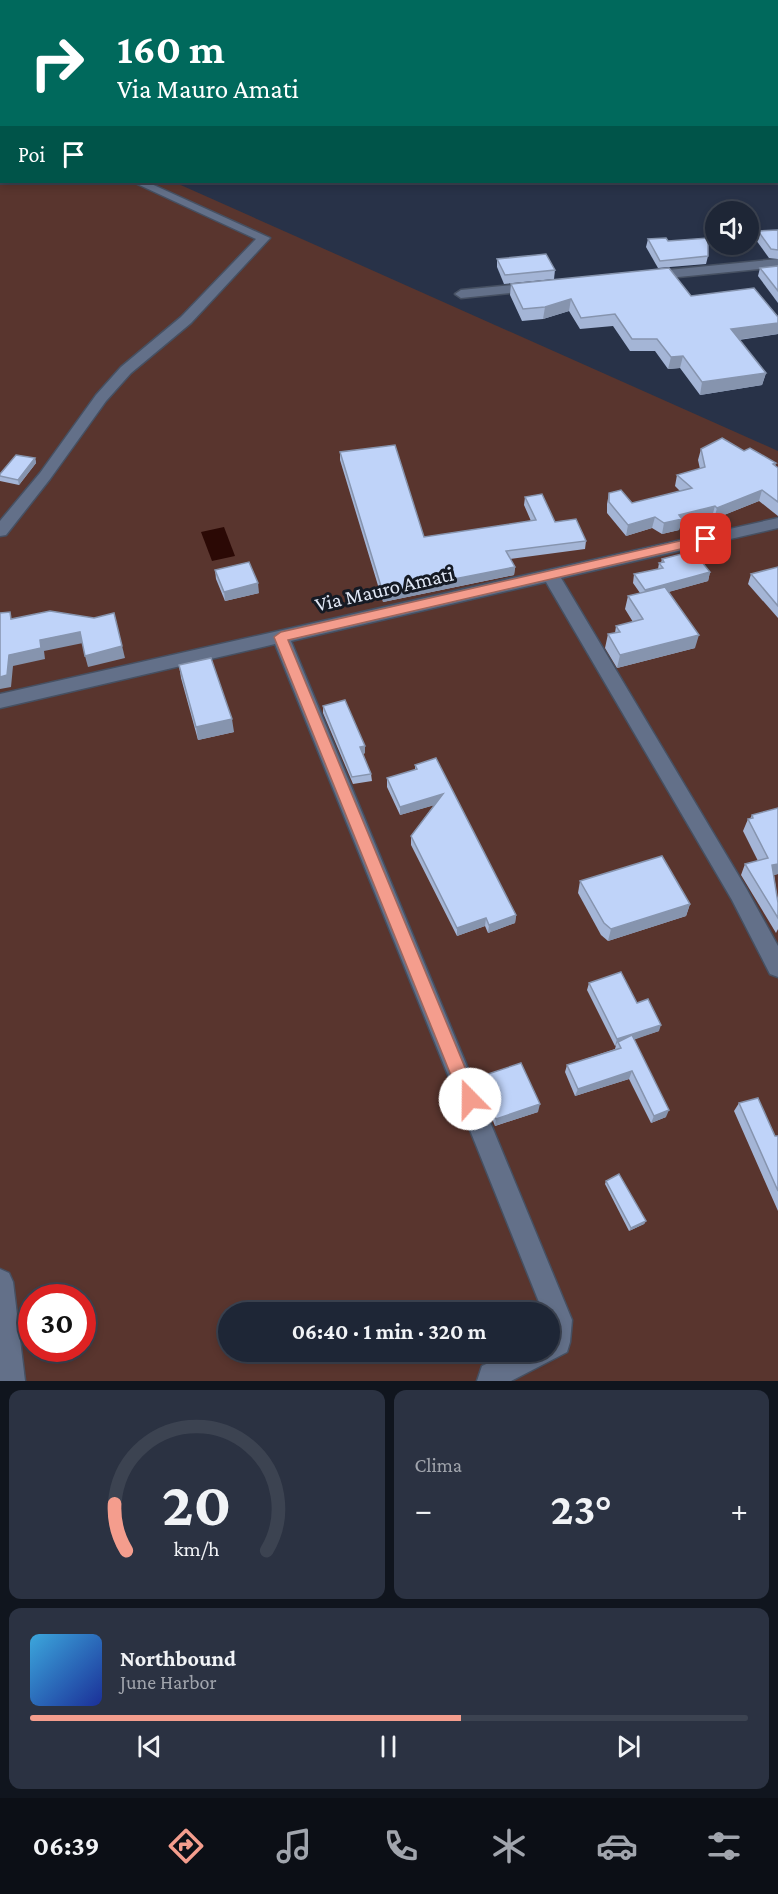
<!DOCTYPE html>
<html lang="it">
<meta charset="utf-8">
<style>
:root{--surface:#1e2636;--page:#2b3242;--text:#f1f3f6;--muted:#a1a5ad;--line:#3c4351;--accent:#f49d8d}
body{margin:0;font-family:"Crimson Pro",serif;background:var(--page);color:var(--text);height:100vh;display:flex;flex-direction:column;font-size:22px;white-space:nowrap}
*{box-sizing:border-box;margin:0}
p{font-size:20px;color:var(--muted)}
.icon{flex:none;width:33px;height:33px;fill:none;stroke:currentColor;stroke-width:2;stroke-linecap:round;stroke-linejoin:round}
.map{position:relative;height:1381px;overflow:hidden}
.details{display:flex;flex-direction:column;gap:9px;padding:9px;background:#10151e;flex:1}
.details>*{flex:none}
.top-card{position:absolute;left:0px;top:0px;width:778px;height:183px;box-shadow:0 3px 9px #0003,0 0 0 2px var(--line);background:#00695c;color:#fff;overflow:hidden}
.buttons{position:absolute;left:705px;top:201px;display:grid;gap:12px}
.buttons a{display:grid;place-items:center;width:54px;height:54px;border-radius:50%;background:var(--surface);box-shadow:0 3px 9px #0003,0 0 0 2px var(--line);font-size:30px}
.speed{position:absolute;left:18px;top:1284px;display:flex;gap:12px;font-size:30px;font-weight:700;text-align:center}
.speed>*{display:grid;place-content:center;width:78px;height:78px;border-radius:50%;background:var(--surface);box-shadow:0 3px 9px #0003,0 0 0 2px var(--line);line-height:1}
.speed .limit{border:9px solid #d22;background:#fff;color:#111}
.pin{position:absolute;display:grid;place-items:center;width:51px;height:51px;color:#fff;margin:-26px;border-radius:12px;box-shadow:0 3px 9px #0006}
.me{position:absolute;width:66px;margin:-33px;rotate:338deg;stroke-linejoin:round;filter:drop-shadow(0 0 4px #0008)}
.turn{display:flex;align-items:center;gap:21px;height:126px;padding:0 18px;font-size:27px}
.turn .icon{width:78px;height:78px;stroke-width:2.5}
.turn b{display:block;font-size:42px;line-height:51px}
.then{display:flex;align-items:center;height:57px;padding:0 18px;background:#0003;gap:12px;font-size:22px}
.big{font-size:45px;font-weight:700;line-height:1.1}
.details .tile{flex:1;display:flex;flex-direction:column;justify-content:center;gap:9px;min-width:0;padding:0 21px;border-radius:12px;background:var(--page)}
.details .dial{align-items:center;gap:0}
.dial svg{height:156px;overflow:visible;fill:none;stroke:var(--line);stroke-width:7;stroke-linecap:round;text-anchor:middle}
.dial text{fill:var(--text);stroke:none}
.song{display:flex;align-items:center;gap:18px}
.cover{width:72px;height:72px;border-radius:9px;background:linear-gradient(135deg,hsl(200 70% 55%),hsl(230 70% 35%))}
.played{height:6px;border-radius:3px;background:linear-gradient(90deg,var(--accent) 60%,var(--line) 60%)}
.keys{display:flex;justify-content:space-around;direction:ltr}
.heat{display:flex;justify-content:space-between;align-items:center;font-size:33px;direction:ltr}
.details .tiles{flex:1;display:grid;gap:9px;grid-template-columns:1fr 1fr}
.tile:last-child{grid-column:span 2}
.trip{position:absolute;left:218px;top:1302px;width:342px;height:60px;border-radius:30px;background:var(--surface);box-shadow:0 3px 9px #0003,0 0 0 2px var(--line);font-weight:700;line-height:60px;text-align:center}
.tabs{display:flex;height:96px;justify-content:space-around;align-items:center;background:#0c0f16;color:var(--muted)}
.tabs .icon{width:42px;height:42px}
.tabs .active{color:var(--accent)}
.tabs b{font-size:27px;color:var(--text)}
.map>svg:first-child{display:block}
.green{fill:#59352e;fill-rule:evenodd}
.water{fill:#2b0905}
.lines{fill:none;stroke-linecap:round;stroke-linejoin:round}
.minor-casing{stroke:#465062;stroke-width:3}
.minor{fill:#637089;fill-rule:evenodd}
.wall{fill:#a4b5d6}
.shaded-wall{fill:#8694ae}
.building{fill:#bfd3f9;stroke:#8694ae;stroke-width:1.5}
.route{fill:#f49d8d;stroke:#9f665c;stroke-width:1.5}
.labels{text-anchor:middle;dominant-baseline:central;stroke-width:6;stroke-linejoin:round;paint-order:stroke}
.street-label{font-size:21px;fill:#e1e8f6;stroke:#151a24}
</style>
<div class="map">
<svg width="778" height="1381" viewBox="0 0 778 1381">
<rect width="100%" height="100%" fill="#283248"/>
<!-- green -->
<path class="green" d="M0 104 2 182H174L778 451V1381H0ZM32 1298H82V1348H32ZM228 1312H549V1352H228Z"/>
<!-- water -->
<path class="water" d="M224 527 235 556 212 561 201 532Z"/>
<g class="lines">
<!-- minor casing -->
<g class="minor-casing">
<g id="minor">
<path d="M600 0H623L598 2Z"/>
<path d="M133 182H147L270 238 191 323 131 373 106 401 50 479 6 535 0 536V521L40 473 96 395 121 367 181 317 256 239Z"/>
<path d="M778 259V267L648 280 642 276 648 272Z"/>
<path d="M534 283 538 284V290L461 298 455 294 461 290Z"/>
<path d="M778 518V528L561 578 746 888 778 946V977L770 974 732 900 546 582 291 641 572 1320 570 1342 567 1352 511 1381H477L482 1366 512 1352H549V1312H543L275 644 0 708V694Z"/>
<path d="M0 1269 9 1273 13 1282 25 1381H0Z"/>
</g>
</g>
<!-- minor -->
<use href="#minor" class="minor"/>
</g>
<!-- wall -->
<g class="wall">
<path d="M778 230V259L769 258 756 240 758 231Z"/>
<path d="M648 239 668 241 708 256 706 264 658 268 646 247Z"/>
<path d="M497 259 555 270 554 279 504 284 497 267Z"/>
<path d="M778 266V303L758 276 760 268Z"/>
<path d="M511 284 691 296 778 317V334L739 340 766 373 762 385 700 395 680 368 668 369 655 351H630L613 326 580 329 569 311 543 319 522 321 510 295Z"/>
<path d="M701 449 744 451 776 463 775 466 778 468V516L759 501 714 519 712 517 680 526 679 530 662 534 652 528 626 536 607 513V504L609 493 632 503 680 491 675 486 677 475 700 469 698 460Z"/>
<path d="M340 452 424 537 531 521 524 505 525 497 555 522 586 541 585 549 510 559 515 567 514 575 383 602 340 460Z"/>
<path d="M35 458 36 463 19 485 0 481V474Z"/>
<path d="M662 559 710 572 708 581 668 592 695 648 617 668 605 648 608 634 615 633 616 626 633 622 625 609 628 596 640 593 633 583 634 574 658 569 659 563H661Z"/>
<path d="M778 567V618L748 584 751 574Z"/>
<path d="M215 570 259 593 225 601 216 579Z"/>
<path d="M179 665 234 732 198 740 181 678Z"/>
<path d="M323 706 365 753 363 754 371 774 372 781 353 784 323 713Z"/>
<path d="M415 765 516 915 515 923 488 933 485 926 457 936 411 845V836L434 805 400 815 387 787V778L415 770Z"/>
<path d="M778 808V874L774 875 778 903V929L776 933 741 875 745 864 758 861 743 831 748 819H750L752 815Z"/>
<path d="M580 881 690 904 686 916 608 941 601 935 578 893Z"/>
<path d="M589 983 637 1003 659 1031 634 1039 666 1117 651 1123 629 1079 575 1096 565 1072 567 1065 615 1049 616 1045 615 1046 587 990Z"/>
<path d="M479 1077 538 1112 495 1126 478 1084Z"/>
<path d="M739 1103 775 1136H778V1211L734 1111Z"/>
<path d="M606 1181 646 1221 644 1224 629 1231 605 1184Z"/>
</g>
<!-- shaded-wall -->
<g class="shaded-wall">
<path d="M571 299 569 311 543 319 545 307Z"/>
<path d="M778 323V334L728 341 731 329Z"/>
<path d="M683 356 680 368 668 369 671 357Z"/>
<path d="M766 373 762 385 700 395 702 382Z"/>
<path d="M35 458 36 463 19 485 18 480Z"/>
<path d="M762 490 759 501 714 519 717 508Z"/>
<path d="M715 506 712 517 680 526 679 530 662 534 664 523 679 515Z"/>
<path d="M655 517 652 528 626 536 628 525Z"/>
<path d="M515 567 514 575 383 602V593Z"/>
<path d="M710 572 708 581 644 599 645 590Z"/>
<path d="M258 583 259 593 225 601 224 592Z"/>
<path d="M114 613 125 658 88 667 85 656Z"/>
<path d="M80 632 83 643 44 651 45 659 13 666 11 687 0 689V677L9 655 40 640Z"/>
<path d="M699 635 695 648 617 668 620 655Z"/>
<path d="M232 719 234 732 198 740 196 727Z"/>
<path d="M365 746V753L360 755V747Z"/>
<path d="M443 794 442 803 400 815V807Z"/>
<path d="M778 864V874L768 876 772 865Z"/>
<path d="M690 904 686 916 608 941 611 929Z"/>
<path d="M516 915 515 923 488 933 489 925Z"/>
<path d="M486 918 485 926 457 936V928Z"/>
<path d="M661 1025 659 1031 619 1045 618 1042 615 1046 617 1039Z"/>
<path d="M632 1071 629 1079 575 1096 578 1089Z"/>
<path d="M540 1104 538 1112 495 1126 496 1119Z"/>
<path d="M669 1110 666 1117 651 1123 654 1116Z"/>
<path d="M646 1221 644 1224 629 1231 631 1228Z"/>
</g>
<!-- building -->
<g class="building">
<path d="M670 0H778V1L653 2Z"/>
<path d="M777 10 778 12V47L777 51Z"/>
<path d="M777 53H778V93L777 92Z"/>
<rect x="777" y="117" width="1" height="38"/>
<path d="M778 230V250L771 249 758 231Z"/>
<path d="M666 238 668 241 708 238V256L660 261 648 239Z"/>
<path d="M546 254 555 270 505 275 497 259Z"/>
<path d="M778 266V291L760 268Z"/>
<path d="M669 268 691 296 754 288 778 317V323L731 329 766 373 702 382 683 356 671 357 657 339H632L615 314 581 318 571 299 545 307 523 309 511 284Z"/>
<path d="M722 438 744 451 750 448 776 463 773 464 778 468V502L762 490 717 508 715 506 679 515 682 519 664 523 655 517 628 525 609 502V493L621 490 632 503 692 488 677 475 705 467 701 449Z"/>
<path d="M395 445 424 537 536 520 525 497 542 494 555 522 576 519 586 541 506 551 515 567 383 593 340 452Z"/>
<path d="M16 455 35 458 18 480 0 476V474Z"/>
<path d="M693 551 710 572 645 590 634 574 663 568 659 563 664 562 662 559Z"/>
<path d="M249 562 258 583 224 592 215 570Z"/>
<path d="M778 567V606L751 574Z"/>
<path d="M665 587 699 635 620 655 608 634 620 632 616 626 643 619 628 596Z"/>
<path d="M50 611 94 618 114 613 122 646 85 656 80 632 40 640 41 648 9 655 7 675 0 677V613L10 612 11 619Z"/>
<path d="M211 658 232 719 196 727 179 665Z"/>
<path d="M345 700 365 746 360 747 371 774 352 777 323 706Z"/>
<path d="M436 758 516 915 489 925 486 918 457 928 411 836 443 794 400 807 387 778 417 769 415 765Z"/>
<path d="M778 808V864L772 865 778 903V918L745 864 768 858 748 819 753 818 752 815Z"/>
<path d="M662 856 690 904 611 929 604 923 580 881Z"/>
<path d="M621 972 637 1003 648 999 661 1025 617 1039 589 983Z"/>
<path d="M632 1035 669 1110 654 1116 632 1071 578 1089 567 1065 621 1048 618 1042Z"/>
<path d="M521 1063 540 1104 496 1119 479 1077Z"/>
<path d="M758 1098 775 1136H778V1191L739 1103Z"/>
<path d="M619 1174 646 1221 631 1228 606 1181Z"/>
</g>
<!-- route -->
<path class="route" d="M706 535 713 539 711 542 288 640 478 1099 476 1105 470 1108 463 1105 274 637 281 632Z"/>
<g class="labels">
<!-- street labels -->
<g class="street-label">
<text transform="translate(384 589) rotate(-13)">Via Mauro Amati</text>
</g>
</g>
</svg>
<div class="buttons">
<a><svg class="icon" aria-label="sound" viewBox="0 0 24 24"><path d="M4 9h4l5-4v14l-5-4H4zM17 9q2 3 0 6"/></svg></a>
</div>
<div class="speed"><div class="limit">30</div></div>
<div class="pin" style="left:706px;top:539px;background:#d93025"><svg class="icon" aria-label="arrive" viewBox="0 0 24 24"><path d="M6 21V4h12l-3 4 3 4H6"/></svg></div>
<svg class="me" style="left:470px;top:1099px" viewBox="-20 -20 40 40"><circle r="19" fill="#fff"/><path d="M0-13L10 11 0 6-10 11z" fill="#f49d8d"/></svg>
<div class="trip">06:40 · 1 min · 320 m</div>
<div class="top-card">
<div class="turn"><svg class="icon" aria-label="right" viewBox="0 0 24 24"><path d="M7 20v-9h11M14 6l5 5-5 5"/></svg><div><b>160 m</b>Via Mauro Amati</div></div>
<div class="then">Poi<svg class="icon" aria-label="arrive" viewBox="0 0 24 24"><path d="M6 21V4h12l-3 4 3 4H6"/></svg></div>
</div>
</div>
<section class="details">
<div class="tiles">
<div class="tile dial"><svg viewBox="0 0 100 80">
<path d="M14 69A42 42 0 1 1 86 69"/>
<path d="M14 69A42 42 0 0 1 8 45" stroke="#f49d8d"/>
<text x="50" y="56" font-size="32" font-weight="700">20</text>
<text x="50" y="72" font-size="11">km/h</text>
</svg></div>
<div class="tile"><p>Clima</p>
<div class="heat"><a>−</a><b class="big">23°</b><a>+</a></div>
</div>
<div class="tile">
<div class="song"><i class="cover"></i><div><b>Northbound</b><p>June Harbor</p></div></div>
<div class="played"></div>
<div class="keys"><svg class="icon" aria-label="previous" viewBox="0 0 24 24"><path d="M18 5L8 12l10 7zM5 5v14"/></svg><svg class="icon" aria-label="pause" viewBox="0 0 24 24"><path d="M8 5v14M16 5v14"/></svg><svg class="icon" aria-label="next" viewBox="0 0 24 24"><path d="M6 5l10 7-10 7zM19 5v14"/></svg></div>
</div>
</div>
</section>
<nav class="tabs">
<b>06:39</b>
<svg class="icon active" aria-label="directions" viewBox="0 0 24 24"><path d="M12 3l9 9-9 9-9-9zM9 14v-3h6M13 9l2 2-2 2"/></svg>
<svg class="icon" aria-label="music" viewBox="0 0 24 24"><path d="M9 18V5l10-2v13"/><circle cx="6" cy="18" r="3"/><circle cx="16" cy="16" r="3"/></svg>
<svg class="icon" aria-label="phone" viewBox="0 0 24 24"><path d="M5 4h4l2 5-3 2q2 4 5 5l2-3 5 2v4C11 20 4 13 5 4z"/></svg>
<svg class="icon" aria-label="climate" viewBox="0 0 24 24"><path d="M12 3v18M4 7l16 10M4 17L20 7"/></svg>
<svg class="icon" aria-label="car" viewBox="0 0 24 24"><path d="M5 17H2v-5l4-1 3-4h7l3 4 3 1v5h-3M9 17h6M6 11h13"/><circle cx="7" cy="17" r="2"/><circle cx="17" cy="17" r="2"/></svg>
<svg class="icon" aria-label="filters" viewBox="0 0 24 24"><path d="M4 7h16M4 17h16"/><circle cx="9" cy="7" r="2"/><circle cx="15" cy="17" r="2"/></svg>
</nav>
